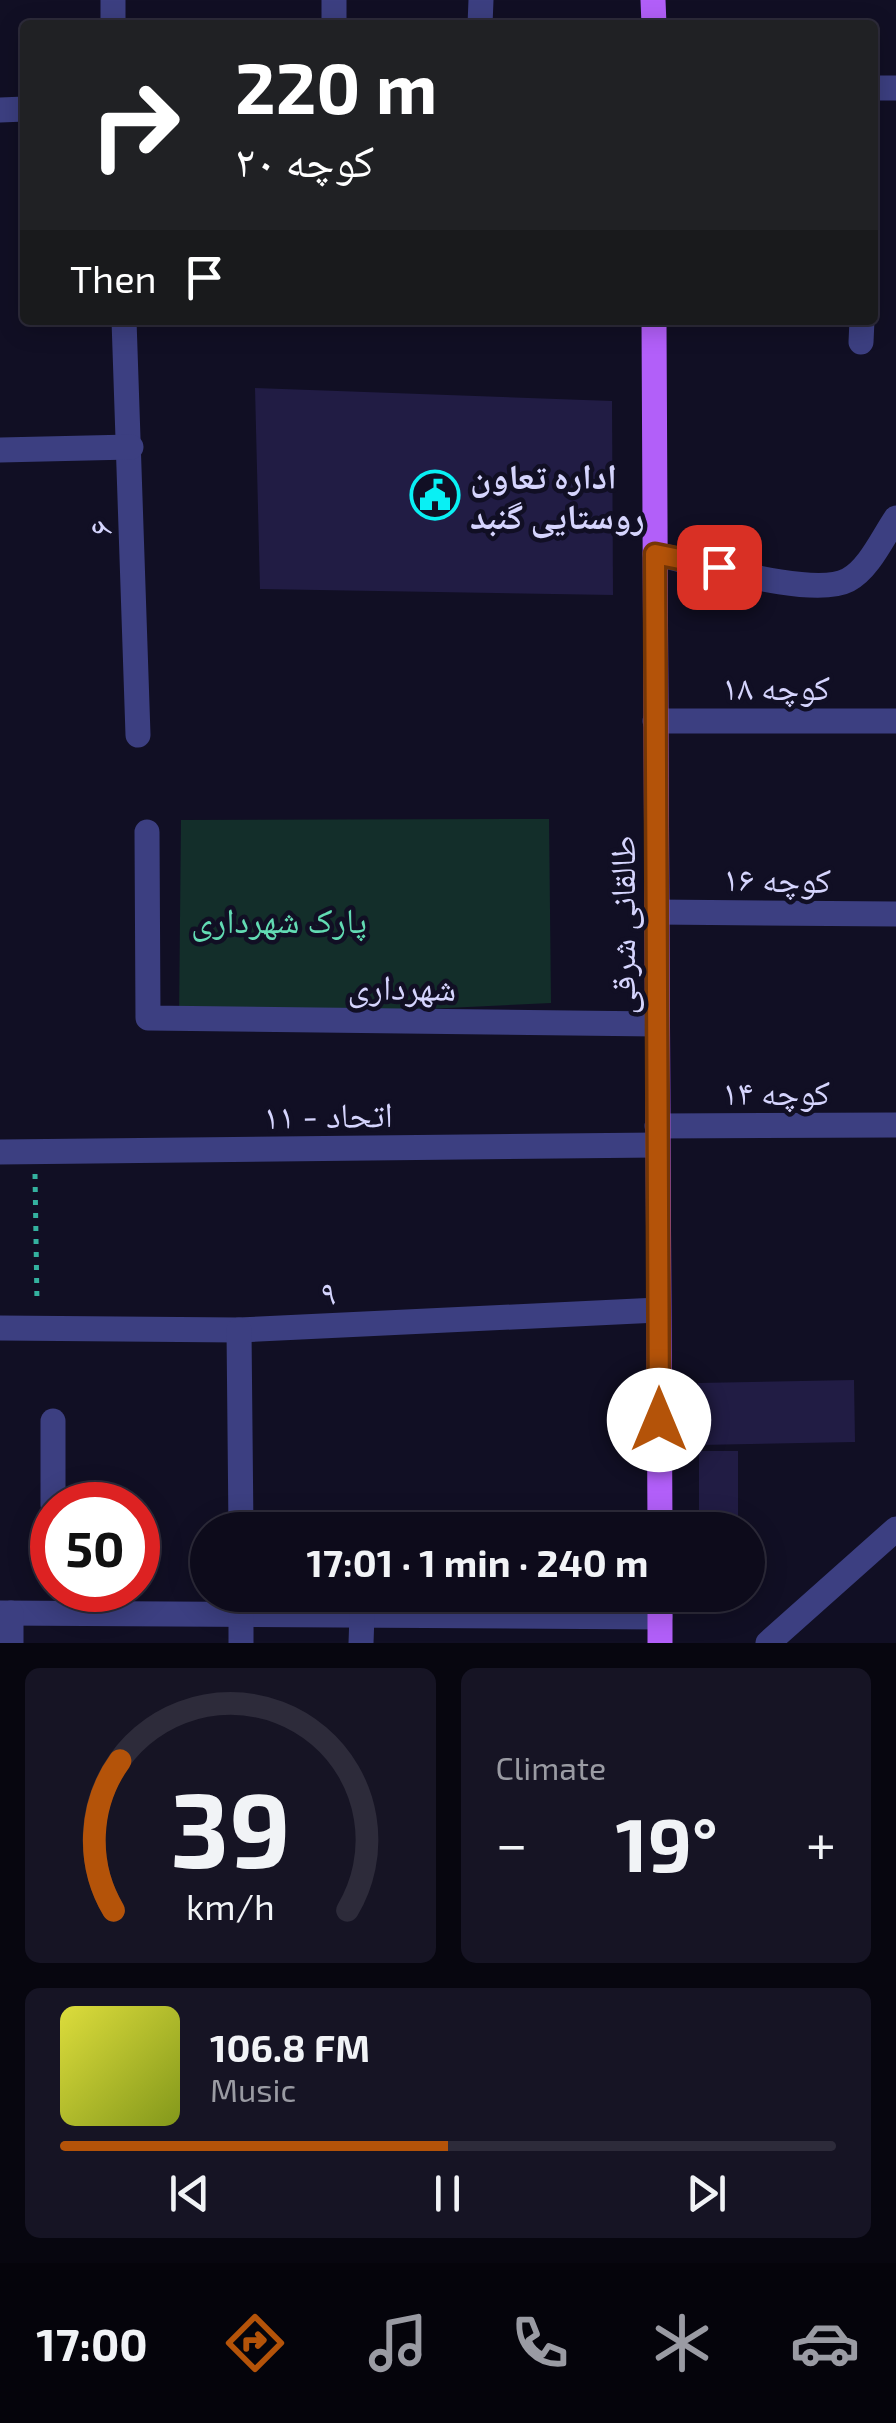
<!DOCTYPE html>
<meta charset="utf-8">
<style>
:root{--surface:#0d0b1b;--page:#161424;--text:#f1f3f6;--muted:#9a9ba3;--line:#2d2b3a;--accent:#b45309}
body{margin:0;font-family:"Exo 2","Noto Naskh Arabic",sans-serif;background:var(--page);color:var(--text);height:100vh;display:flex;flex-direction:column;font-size:38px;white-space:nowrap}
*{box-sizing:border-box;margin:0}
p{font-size:32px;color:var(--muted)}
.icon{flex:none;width:55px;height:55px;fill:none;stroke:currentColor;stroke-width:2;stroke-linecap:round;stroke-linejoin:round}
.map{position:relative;height:1643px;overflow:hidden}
.panel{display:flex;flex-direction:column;gap:25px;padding:25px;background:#07060f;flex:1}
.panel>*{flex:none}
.guide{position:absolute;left:20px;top:20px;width:858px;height:305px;border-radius:10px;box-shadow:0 5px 25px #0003,0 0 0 2px var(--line);background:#202124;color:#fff;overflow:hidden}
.speed{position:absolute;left:30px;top:1482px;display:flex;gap:20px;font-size:50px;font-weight:700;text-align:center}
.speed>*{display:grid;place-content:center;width:130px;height:130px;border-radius:50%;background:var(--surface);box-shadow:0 5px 25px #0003,0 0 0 2px var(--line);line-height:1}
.speed .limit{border:15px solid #d22;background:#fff;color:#111}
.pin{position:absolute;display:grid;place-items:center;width:85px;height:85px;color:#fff;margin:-42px;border-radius:20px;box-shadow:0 5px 15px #0006}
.me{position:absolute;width:110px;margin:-55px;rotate:0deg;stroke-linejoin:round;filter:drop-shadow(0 0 8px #0008)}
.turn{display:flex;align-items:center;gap:35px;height:210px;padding:0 50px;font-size:45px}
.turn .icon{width:130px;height:130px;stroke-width:2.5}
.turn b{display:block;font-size:70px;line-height:85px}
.then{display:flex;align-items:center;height:95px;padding:0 50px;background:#0003;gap:20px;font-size:38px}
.big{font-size:75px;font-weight:700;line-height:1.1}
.panel .tile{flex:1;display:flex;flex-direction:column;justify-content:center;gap:15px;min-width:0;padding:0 35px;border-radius:15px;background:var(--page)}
.panel .dial{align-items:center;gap:0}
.dial svg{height:260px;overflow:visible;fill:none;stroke:var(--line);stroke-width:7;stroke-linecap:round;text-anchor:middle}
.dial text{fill:var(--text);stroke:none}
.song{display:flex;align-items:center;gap:30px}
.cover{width:120px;height:120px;border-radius:15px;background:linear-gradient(135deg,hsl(60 70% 55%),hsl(70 70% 35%))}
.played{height:10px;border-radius:5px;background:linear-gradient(90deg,var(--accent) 50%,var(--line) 50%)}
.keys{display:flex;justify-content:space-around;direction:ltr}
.heat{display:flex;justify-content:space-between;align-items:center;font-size:55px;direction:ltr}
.panel .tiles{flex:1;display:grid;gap:25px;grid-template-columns:1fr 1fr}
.tile:last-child{grid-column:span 2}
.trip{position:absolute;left:190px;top:1512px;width:575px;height:100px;border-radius:50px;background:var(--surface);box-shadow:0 5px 25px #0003,0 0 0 2px var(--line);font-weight:700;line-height:100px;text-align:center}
.tab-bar{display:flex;height:160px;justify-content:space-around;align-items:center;background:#05040b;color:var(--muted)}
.tab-bar .icon{width:70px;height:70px}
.tab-bar .active{color:var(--accent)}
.tab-bar b{font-size:45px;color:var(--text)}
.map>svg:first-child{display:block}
.green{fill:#132e2a}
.building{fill:#211c44}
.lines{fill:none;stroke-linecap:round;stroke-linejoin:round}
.path{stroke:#34b29f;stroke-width:5;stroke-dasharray:5 8;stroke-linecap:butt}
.minor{stroke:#3c3f81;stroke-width:25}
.major{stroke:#b25ff9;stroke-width:25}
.route-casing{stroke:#753606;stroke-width:25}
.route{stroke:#b45309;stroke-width:18}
.labels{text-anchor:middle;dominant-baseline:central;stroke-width:9;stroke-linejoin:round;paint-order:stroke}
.poi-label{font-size:35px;font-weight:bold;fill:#d5d4fd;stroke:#110f24;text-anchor:start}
.street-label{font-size:35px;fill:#d5d4fd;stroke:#110f24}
.park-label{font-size:35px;fill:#62dbb3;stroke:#110f24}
</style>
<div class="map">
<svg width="896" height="1643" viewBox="0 0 896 1643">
<rect width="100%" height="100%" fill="#110f24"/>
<!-- green -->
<path class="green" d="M549 819 551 1003 179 1021 181 820Z"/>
<!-- building -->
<g class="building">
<path d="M255 388 612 401 613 595 260 589Z"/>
<path d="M854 1380 855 1442 699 1445 698 1383Z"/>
<rect x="699" y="1451" width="39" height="75"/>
</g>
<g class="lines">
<!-- path -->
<path class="path" d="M35 1174 37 1303"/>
<!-- minor -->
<g class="minor">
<path d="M113 25V0"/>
<path d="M334 25V0"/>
<path d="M480 25 481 0"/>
<path d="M872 88H896"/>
<path d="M0 110 25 109"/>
<path d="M124 320 138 735"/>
<path d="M861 342 862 320"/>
<path d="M0 450 131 447"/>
<path d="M655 554C697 562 812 599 848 580 869 569 883 537 896 518"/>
<path d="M655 721H896"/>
<path d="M147 832 148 1018 656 1024"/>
<path d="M656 912 896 914"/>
<path d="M657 1126 896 1125"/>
<path d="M0 1152 657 1145"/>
<path d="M0 1328 239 1330 658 1310"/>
<path d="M239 1330 241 1530"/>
<path d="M53 1421V1505"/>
<path d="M0 1613 660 1617"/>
<path d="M11 1613V1643"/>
<path d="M241 1643V1595"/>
<path d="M361 1643 362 1615"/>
<path d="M768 1643 896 1529"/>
</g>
<!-- major -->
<g class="major">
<path d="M653 0 654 25"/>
<path d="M654 320 660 1530"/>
<path d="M660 1595V1643"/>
</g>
</g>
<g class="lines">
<!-- route casing -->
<g class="route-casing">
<path id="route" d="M659 1420 655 554 719 567"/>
</g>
<!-- route -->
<use href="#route" class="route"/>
</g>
<!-- icons -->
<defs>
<g id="civic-ring" transform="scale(2.5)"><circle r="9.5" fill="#110f24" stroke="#09f0f4" stroke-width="1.5"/><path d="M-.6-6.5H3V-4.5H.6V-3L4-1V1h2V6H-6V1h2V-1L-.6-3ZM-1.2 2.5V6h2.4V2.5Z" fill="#09f0f4"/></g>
</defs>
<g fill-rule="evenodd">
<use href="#civic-ring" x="435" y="495"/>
</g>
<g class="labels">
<!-- poi labels -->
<g class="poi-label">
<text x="470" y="475">اداره تعاون<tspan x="470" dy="40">روستایی گنبد</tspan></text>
</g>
<!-- street labels -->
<g class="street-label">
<text transform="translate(98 528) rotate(-91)">۶</text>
<text x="776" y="686">کوچه ۱۸</text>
<text transform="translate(777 878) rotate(1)">کوچه ۱۶</text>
<text transform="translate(621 925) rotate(-90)">طالقانی شرقی</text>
<text transform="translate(402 986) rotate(1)">شهرداری</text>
<text x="776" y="1091">کوچه ۱۴</text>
<text transform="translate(328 1114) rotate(-1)">اتحاد - ۱۱</text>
<text transform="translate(328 1291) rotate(-3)">۹</text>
</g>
<!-- park labels -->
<g class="park-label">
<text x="279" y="919">پارک شهرداری</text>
</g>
</g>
</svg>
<div class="speed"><div class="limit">50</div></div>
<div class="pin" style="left:719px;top:567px;background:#d93025"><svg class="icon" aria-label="arrive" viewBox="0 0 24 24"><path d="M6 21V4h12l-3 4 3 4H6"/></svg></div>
<svg class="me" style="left:659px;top:1420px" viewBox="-20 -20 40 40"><circle r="19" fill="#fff"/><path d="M0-13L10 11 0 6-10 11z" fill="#b45309"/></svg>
<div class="trip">17:01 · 1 min · 240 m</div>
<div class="guide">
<div class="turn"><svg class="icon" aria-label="right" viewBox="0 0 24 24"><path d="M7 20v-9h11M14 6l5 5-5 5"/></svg><div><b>220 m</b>کوچه ۲۰</div></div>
<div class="then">Then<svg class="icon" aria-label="arrive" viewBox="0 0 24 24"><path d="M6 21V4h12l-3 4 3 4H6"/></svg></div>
</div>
</div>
<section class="panel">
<div class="tiles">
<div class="tile dial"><svg viewBox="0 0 100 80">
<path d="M14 69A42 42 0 1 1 86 69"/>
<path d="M14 69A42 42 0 0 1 16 23" stroke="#b45309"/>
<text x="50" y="56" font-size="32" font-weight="700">39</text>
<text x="50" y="72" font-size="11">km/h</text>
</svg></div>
<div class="tile"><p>Climate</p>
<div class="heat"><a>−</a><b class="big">19°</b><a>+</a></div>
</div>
<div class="tile">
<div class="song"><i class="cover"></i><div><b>106.8 FM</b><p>Music</p></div></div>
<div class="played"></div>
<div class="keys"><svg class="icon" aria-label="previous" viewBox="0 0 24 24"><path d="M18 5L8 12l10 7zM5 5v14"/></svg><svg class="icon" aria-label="pause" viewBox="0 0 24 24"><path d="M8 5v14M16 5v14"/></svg><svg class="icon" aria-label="next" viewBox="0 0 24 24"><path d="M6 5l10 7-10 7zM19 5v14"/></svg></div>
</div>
</div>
</section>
<nav class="tab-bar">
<b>17:00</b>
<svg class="icon active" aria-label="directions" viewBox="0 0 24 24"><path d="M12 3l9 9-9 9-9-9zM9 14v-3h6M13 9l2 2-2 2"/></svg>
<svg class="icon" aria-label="music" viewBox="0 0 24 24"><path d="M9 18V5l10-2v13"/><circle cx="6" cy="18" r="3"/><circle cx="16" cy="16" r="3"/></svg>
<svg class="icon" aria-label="phone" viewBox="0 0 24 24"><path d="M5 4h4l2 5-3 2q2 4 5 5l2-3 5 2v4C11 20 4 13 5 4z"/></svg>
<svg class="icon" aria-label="climate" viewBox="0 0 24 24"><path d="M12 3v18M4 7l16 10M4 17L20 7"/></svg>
<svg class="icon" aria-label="car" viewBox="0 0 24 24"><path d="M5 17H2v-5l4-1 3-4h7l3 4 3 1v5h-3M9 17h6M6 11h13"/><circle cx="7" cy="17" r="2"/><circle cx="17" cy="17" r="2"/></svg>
</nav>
